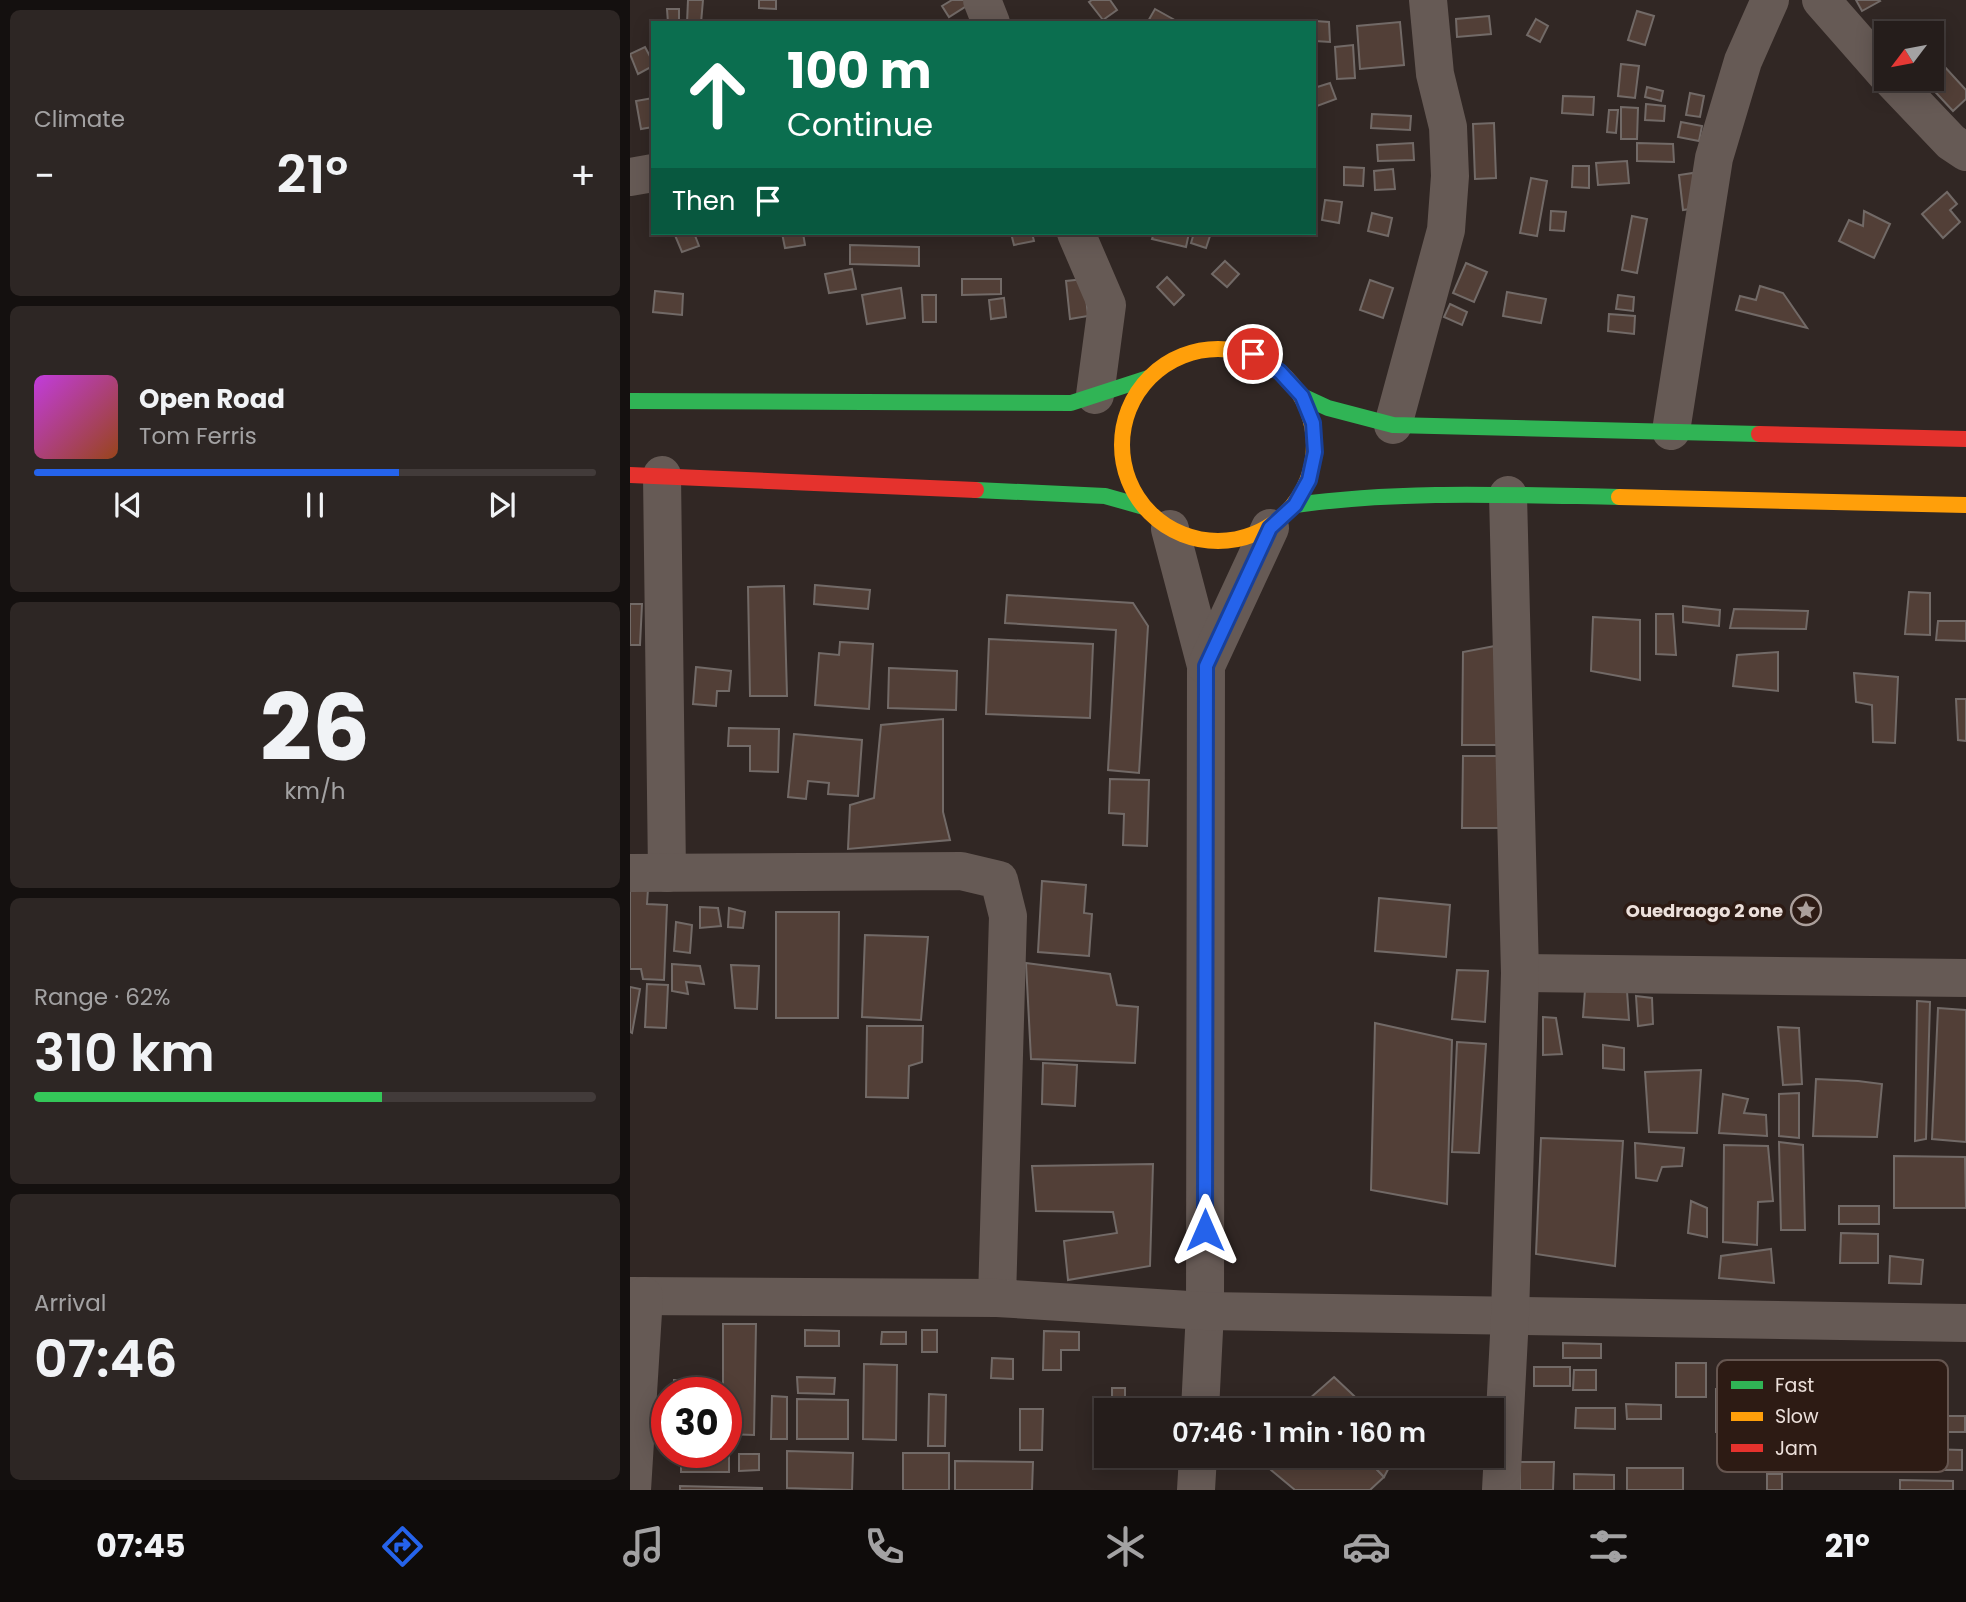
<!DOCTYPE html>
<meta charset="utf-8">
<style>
:root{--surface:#251d1b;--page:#2d2624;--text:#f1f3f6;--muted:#a3a2a3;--line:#423b3a;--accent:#2563eb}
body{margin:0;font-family:Poppins,sans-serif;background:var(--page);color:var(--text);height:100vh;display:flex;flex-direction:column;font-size:26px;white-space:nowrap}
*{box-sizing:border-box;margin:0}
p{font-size:23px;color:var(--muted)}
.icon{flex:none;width:38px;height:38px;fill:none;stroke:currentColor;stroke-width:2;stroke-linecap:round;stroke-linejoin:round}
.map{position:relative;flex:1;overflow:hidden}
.panel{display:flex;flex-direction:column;gap:10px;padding:10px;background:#14100f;width:630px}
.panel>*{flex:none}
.guide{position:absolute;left:21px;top:21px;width:665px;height:214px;border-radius:0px;box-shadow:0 4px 18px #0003,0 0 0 2px var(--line);background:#0b6e4f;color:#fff;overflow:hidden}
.needle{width:46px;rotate:238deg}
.buttons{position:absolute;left:1244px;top:21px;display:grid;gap:14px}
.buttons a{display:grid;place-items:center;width:70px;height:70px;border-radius:0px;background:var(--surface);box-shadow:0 4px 18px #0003,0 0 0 2px var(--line);font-size:35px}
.speed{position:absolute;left:21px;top:1377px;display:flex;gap:14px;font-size:35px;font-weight:700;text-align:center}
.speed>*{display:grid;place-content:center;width:91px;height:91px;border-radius:50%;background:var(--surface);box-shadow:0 4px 18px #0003,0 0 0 2px var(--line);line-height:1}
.speed .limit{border:10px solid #d22;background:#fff;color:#111}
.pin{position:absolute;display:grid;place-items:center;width:60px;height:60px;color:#fff;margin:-30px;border:4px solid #fff;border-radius:50%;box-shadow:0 2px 7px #0007}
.me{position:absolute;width:77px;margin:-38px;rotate:0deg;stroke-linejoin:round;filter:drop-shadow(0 0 5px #0008)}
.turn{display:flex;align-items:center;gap:24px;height:147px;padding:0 21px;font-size:32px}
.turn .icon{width:91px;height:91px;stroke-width:2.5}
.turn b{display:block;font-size:49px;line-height:60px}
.then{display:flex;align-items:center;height:66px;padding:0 21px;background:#0003;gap:14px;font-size:26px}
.big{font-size:52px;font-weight:600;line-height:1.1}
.panel .card{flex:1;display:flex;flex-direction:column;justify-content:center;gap:10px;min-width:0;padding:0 24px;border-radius:10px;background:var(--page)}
.panel .dial{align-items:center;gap:0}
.dial b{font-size:91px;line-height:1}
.song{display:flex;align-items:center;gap:21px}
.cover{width:84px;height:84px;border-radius:10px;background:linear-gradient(135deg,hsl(290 70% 55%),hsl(20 70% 35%))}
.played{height:7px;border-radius:4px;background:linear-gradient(90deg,var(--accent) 65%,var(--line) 65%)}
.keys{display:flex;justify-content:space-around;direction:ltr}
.heat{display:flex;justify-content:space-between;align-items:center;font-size:38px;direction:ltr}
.charge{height:10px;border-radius:5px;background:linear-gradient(90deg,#34c759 62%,var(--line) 0)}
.trip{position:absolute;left:464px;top:1398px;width:410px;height:70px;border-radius:0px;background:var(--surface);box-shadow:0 4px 18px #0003,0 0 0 2px var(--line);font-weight:600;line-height:70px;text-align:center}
.menu{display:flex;height:112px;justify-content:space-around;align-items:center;background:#0f0c0b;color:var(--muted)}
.menu .icon{width:49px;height:49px}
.menu .active{color:var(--accent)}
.menu b{font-size:32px;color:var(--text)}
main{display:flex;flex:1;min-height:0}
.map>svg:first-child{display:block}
.building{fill:#523f37;stroke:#726a67;stroke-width:2}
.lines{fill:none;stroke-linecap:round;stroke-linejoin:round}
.street{stroke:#665a55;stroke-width:38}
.fast{stroke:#30b455;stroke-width:16}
.slow{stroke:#ff9f0a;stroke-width:16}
.jam{stroke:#e5322d;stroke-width:16}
.route-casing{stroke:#184099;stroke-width:18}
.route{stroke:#2563eb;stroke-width:12}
.labels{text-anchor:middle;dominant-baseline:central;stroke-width:7;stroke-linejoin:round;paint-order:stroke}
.poi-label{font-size:18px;font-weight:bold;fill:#ece0db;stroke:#2d1b14;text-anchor:end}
.key{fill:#2d1b14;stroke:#665650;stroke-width:2}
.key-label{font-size:19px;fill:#ece0db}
</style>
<main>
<section class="panel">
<div class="card"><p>Climate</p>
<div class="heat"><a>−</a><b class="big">21°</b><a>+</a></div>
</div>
<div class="card">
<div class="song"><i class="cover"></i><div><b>Open Road</b><p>Tom Ferris</p></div></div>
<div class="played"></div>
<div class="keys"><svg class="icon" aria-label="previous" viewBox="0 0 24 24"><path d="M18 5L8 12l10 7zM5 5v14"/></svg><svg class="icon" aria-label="pause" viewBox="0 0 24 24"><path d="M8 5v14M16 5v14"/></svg><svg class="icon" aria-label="next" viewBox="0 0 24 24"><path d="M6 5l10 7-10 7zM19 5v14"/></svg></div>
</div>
<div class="card dial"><b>26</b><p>km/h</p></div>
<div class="card"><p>Range · 62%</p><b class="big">310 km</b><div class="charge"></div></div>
<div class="card"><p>Arrival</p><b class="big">07:46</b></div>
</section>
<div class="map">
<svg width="1336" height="1490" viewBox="0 0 1336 1490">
<rect width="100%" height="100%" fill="#312724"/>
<!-- building -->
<g class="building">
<path d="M58 0H73L71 23H57Z"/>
<path d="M129 0H146V9L129 8Z"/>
<path d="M322 0H346L319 17 312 6Z"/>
<path d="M462 0H480L487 10 473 20 459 2Z"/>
<path d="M1226 0H1249L1250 1 1232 11Z"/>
<path d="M37 9H49V23H38Z"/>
<path d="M525 9 550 23H517Z"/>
<path d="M1007 11 1024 16 1015 45 998 40Z"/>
<path d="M859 16 861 34 827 37 826 19Z"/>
<path d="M906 19 918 26 910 42 897 35Z"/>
<path d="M685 21 699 22 700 42 685 41Z"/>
<path d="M770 22 774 65 730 69 727 26Z"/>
<path d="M723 45 725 78 707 79 705 47Z"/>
<path d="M15 47 23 62V66L8 74 0 54Z"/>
<path d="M991 64 1009 66 1005 98 988 96Z"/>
<path d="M1313 65 1336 90V99L1323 111 1295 81 1298 79H1302V75Z"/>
<path d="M700 83 706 99 687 106 684 99V88Z"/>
<path d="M1017 87 1033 91 1031 101 1015 97Z"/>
<path d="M1060 93 1074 96 1070 117 1056 115Z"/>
<path d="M933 96 964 97 963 115 932 113Z"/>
<path d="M23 98V127L11 129 6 101Z"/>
<path d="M1016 104 1035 106 1034 121 1015 120Z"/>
<path d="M991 107 1008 108 1007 139H991Z"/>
<path d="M979 110H988L986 133 977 132Z"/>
<path d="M742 114 781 116 780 130 741 128Z"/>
<path d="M1051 122 1072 126 1069 141 1048 137Z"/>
<path d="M864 123 866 178 845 179 843 124Z"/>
<path d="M783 143 784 160 748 161 747 145Z"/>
<path d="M1007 143 1043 144 1044 162 1007 161Z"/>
<path d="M997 161 999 183 968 185 966 163Z"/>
<path d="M943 166H959V188L942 187Z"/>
<path d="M714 167 734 168 733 186 714 185Z"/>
<path d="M763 169 765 189 745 190 744 171Z"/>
<path d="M1063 173 1067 208 1053 210 1049 175Z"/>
<path d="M901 178 917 181 907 236 890 233Z"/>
<path d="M1317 192 1327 204 1320 210 1330 222 1313 238 1292 214Z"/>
<path d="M695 200 712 202 709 223 692 220Z"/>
<path d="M921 211 936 212 934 231 920 230Z"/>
<path d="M1234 211 1260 224 1244 258 1209 241 1219 220 1233 226Z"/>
<path d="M742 213 762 218 758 236 738 231Z"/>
<path d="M1002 216 1017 219 1007 273 992 270Z"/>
<path d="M44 233H64L69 246 52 252Z"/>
<path d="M152 233H173L175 245 155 248Z"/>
<path d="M381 233H402L404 241 384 245Z"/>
<path d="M524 233H559L556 247 522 239Z"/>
<path d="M564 233H581L576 248 561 243Z"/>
<path d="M220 245 289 247V266L220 264Z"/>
<path d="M595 261 609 274 597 287 582 274Z"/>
<path d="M836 263 857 272 844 302 823 293Z"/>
<path d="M222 269 226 289 199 293 195 274Z"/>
<path d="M537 277 554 295 544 305 527 287Z"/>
<path d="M332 279H371V294L332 295Z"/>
<path d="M454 279 458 316 440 319 436 281Z"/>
<path d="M740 280 763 288 753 318 730 310Z"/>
<path d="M1130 286 1153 293 1177 328 1106 310 1110 296 1126 300Z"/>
<path d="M271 288 275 318 237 324 232 295Z"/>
<path d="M25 291 53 294 52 315 23 312Z"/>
<path d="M877 292 916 299 911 323 873 316Z"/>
<path d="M292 295H306V322H293Z"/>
<path d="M988 295 1004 297 1003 311 986 309Z"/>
<path d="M374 298 376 317 361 319 359 300Z"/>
<path d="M820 304 837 312 832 325 814 317Z"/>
<path d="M979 314 1005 316 1004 334 978 331Z"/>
<path d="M185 585 240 590 238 609 184 604Z"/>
<path d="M154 586 157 696H120L118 587Z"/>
<path d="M1279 592 1300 593V635L1275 634Z"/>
<path d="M377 595 503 603 518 626 509 773 478 770 486 630 375 623Z"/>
<path d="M0 604H12L10 645H0Z"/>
<path d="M1053 606 1090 610 1089 626 1053 622Z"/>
<path d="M1104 609 1178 611 1176 629 1100 628Z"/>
<path d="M1026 614H1043L1046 655 1026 654Z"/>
<path d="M963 617 1010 620V680L961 671Z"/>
<path d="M1308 621H1336V641L1306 640Z"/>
<path d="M359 639 463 644 460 718 356 714Z"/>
<path d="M210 642 243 644 239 709 185 705 189 653 209 655Z"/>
<path d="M870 645V745H832L833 652Z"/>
<path d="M1148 652V691L1103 686 1107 655Z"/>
<path d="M66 667 101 671 99 691H87L86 706 63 704Z"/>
<path d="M259 668 327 671 326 710 258 708Z"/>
<path d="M1224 673 1268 677 1265 743 1243 742 1242 705 1226 702Z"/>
<path d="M1326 699H1336V741L1328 740Z"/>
<path d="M313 719V812L320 840 218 849 220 805 244 798 251 725Z"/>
<path d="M99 728 149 729 148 772 120 771V746H98Z"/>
<path d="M164 734 232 740 228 796 198 794 199 783 178 781 176 799 158 797Z"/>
<path d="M833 756H870L873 828H832Z"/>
<path d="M480 779 519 780 517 846 493 845 494 814 479 813Z"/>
<path d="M412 881 456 885 454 913 462 914 459 956 408 952Z"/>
<path d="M0 888 18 889 17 904 37 905 34 980 13 979 11 969H0Z"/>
<path d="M749 898 820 905 816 957 745 951Z"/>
<path d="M70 907 88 908 91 926 70 928Z"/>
<path d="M99 908 115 912 113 928 98 927Z"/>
<path d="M146 912H209L208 1018H146Z"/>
<path d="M46 922 62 925 60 953 44 951Z"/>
<path d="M235 935 298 937 291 1020 232 1017Z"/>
<path d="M396 963 480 974 487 1005 508 1007 505 1063 401 1059Z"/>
<path d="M42 964 70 966 74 984 56 982 58 994 42 991Z"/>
<path d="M101 965 129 966 127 1009 105 1008Z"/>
<path d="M827 970 858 971 855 1022 822 1019Z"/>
<path d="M17 984 38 985 36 1028 15 1027Z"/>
<path d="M0 987 10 989 2 1033 0 1032Z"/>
<path d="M955 990 997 991 999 1020 953 1017Z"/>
<path d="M1006 996 1022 998 1023 1024 1008 1026Z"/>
<path d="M1287 1001 1300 1002 1296 1139 1285 1141Z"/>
<path d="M1308 1008 1336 1010V1142L1302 1139Z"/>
<path d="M913 1017 926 1018 932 1054 913 1055Z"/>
<path d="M745 1023 822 1040 817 1204 741 1190Z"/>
<path d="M237 1026H293L292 1062 279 1066 278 1098 236 1097Z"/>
<path d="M1148 1027 1169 1028 1172 1084 1153 1085Z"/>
<path d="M827 1042 856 1044 849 1153 822 1152Z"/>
<path d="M973 1045 994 1048V1070L973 1068Z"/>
<path d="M413 1063 447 1065 445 1106 412 1104Z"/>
<path d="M1071 1070 1067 1133 1019 1132 1015 1072Z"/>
<path d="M1186 1079 1228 1081 1252 1084 1247 1137 1183 1136Z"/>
<path d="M1169 1093V1138L1149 1136V1094Z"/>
<path d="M1093 1094 1118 1099 1114 1113 1136 1115 1137 1136 1089 1133Z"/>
<path d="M911 1138 993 1141 985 1266 906 1254Z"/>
<path d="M1149 1142 1173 1145 1175 1230H1151Z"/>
<path d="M1005 1143 1054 1148 1052 1166 1032 1167 1027 1181 1006 1178Z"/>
<path d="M1094 1145 1138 1146 1143 1201 1128 1202 1127 1245 1093 1242Z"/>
<path d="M1264 1156 1335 1157 1336 1208H1264Z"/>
<path d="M523 1164 520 1266 438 1280 434 1241 487 1233 483 1212 406 1211 402 1166Z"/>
<path d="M1061 1201 1077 1208V1237L1058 1233Z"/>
<rect x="1209" y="1206" width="40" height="18"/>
<path d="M1211 1233 1248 1234V1263H1210Z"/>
<path d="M1141 1249 1144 1283 1089 1278 1091 1256Z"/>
<path d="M1260 1256 1293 1260 1291 1284 1259 1283Z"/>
<path d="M93 1324H126L124 1435 96 1434V1393H93Z"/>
<path d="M175 1330 209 1331V1346H175Z"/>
<rect x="292" y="1330" width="15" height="22"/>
<path d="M414 1331 449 1332V1350H431V1370H413Z"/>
<path d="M252 1332H276V1344H251Z"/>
<path d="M933 1343 971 1344V1358H933Z"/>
<path d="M362 1358 383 1359V1379L361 1378Z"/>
<rect x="1046" y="1363" width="30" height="34"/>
<path d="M234 1364 267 1365 266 1440 233 1439Z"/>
<rect x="904" y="1367" width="36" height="19"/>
<path d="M944 1370H966V1390H943Z"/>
<path d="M167 1377 205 1378 204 1394 168 1393Z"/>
<path d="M704 1377 739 1410H690L679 1399Z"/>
<path d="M44 1380 62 1381V1393H44Z"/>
<rect x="482" y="1388" width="13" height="22"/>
<path d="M1086 1389H1162V1433L1086 1432Z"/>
<path d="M299 1394 316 1395 315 1446H298Z"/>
<path d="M142 1396 157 1397V1439H141Z"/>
<path d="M167 1399 218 1400V1439H167Z"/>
<path d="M996 1404 1031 1405V1419H997Z"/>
<path d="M946 1408H985V1429L945 1428Z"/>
<path d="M390 1409H413L412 1450H390Z"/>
<path d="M1290 1416H1335V1432H1289Z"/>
<path d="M1087 1444H1157V1463L1087 1462Z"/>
<path d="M1295 1449 1332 1450V1470H1295Z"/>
<path d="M96 1450H99V1472H51V1452H96Z"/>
<path d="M157 1451 223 1453 222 1490 157 1488Z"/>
<rect x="273" y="1453" width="46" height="37"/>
<path d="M109 1454H129V1470L109 1471Z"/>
<path d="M648 1456H734L754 1477 740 1490H665L641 1470Z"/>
<path d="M734 1456H765L754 1477Z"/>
<path d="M325 1461 403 1462 402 1490H325Z"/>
<path d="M890 1462H924L923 1490H890Z"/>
<rect x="997" y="1468" width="56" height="22"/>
<path d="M944 1474 984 1475V1490H944Z"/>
<rect x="1137" y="1474" width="15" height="16"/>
<path d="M1270 1480 1323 1481V1490H1270Z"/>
<path d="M50 1486 132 1488V1490H50Z"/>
</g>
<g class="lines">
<!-- street -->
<g class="street">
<path d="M352 0 361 23"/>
<path d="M1191 0 1256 74"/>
<path d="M1261 79 1321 142 1336 152"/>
<path d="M0 177 23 173"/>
<path d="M446 233 477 305 465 395"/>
<path d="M763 425 816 230 820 176 818 127 805 74 798 0"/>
<path d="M1041 431 1084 158 1113 61 1140 0"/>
<path d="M32 475 37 873"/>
<path d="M540 529 576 666 575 1311 570 1410"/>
<path d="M576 666 640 528"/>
<path d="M0 873 331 871 369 880 378 916 367 1298"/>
<path d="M890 973 1336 978"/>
<path d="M0 1296 367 1298 575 1311 1336 1323"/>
<path d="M2 1490 14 1296"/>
<path d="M566 1490 568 1456"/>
<path d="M871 1490 880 1316 890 973 878 495"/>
</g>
<!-- fast -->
<g class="fast">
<path d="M672 396 698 408 763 425 1129 434"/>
<path d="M0 401 441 403 518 378"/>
<path d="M346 490 475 496 514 507"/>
<path d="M665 505C772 490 881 495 989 497"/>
</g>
<!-- slow -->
<g class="slow">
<circle cx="588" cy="445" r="96"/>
<path d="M989 497 1336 505"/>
</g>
<!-- jam -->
<g class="jam">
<path d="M1129 434 1336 439"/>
<path d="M0 475 346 490"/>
</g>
</g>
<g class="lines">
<!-- route casing -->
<g class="route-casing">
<path id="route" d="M575 1230 576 666 640 528 665 505 679 480 685 452 683 423 672 396 650 372 623 354"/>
</g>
<!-- route -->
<use href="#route" class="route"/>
</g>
<!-- icons -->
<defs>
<g id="sight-ring" transform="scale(1.575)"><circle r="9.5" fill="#2d1b14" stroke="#ab9f9b" stroke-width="1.5"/><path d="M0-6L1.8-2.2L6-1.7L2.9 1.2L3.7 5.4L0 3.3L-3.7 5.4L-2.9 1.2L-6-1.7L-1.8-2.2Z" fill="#ab9f9b"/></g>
</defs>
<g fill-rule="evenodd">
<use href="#sight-ring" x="1176" y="910"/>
</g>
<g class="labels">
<!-- poi labels -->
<g class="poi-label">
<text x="1153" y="910">Ouedraogo 2 one</text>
</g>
</g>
<!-- legend -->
<rect x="1087" y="1360" width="231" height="112" rx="10" class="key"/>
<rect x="1101" y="1381" width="32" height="8" fill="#30b455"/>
<rect x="1101" y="1412" width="32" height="9" fill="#ff9f0a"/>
<rect x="1101" y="1444" width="32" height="8" fill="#e5322d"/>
<g class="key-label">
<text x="1145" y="1392">Fast</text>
<text x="1145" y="1423">Slow</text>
<text x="1145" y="1455">Jam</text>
</g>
</svg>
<div class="buttons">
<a><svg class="needle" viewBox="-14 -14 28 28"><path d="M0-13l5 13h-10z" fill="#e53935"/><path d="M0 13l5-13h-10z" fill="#a3a2a3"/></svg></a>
</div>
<div class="speed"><div class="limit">30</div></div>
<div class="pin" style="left:623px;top:354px;background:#d93025"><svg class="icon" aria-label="arrive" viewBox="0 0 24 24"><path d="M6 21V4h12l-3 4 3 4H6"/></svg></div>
<svg class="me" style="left:575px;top:1230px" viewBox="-20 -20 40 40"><path d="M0-17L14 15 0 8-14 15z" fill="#2563eb" stroke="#fff" stroke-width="4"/></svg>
<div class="trip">07:46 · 1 min · 160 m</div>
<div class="guide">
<div class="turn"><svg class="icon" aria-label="ahead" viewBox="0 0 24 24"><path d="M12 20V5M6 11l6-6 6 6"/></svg><div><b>100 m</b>Continue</div></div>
<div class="then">Then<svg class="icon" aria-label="arrive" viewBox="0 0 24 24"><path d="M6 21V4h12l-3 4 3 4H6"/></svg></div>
</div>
</div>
</main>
<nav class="menu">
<b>07:45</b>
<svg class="icon active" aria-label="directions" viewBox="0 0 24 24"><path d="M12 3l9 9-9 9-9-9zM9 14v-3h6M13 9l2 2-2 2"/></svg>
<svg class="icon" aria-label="music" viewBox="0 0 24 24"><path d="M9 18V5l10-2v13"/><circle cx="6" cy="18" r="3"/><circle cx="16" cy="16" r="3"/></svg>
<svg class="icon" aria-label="phone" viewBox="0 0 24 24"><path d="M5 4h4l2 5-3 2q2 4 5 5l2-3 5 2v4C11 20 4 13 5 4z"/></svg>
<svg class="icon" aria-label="climate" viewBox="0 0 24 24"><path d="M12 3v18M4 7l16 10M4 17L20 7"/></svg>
<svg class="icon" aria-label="car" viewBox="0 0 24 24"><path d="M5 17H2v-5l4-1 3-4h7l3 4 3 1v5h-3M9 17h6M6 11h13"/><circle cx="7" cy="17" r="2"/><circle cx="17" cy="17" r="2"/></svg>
<svg class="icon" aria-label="filters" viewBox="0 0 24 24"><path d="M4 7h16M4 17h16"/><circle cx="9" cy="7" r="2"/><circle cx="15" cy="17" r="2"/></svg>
<b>21°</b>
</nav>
